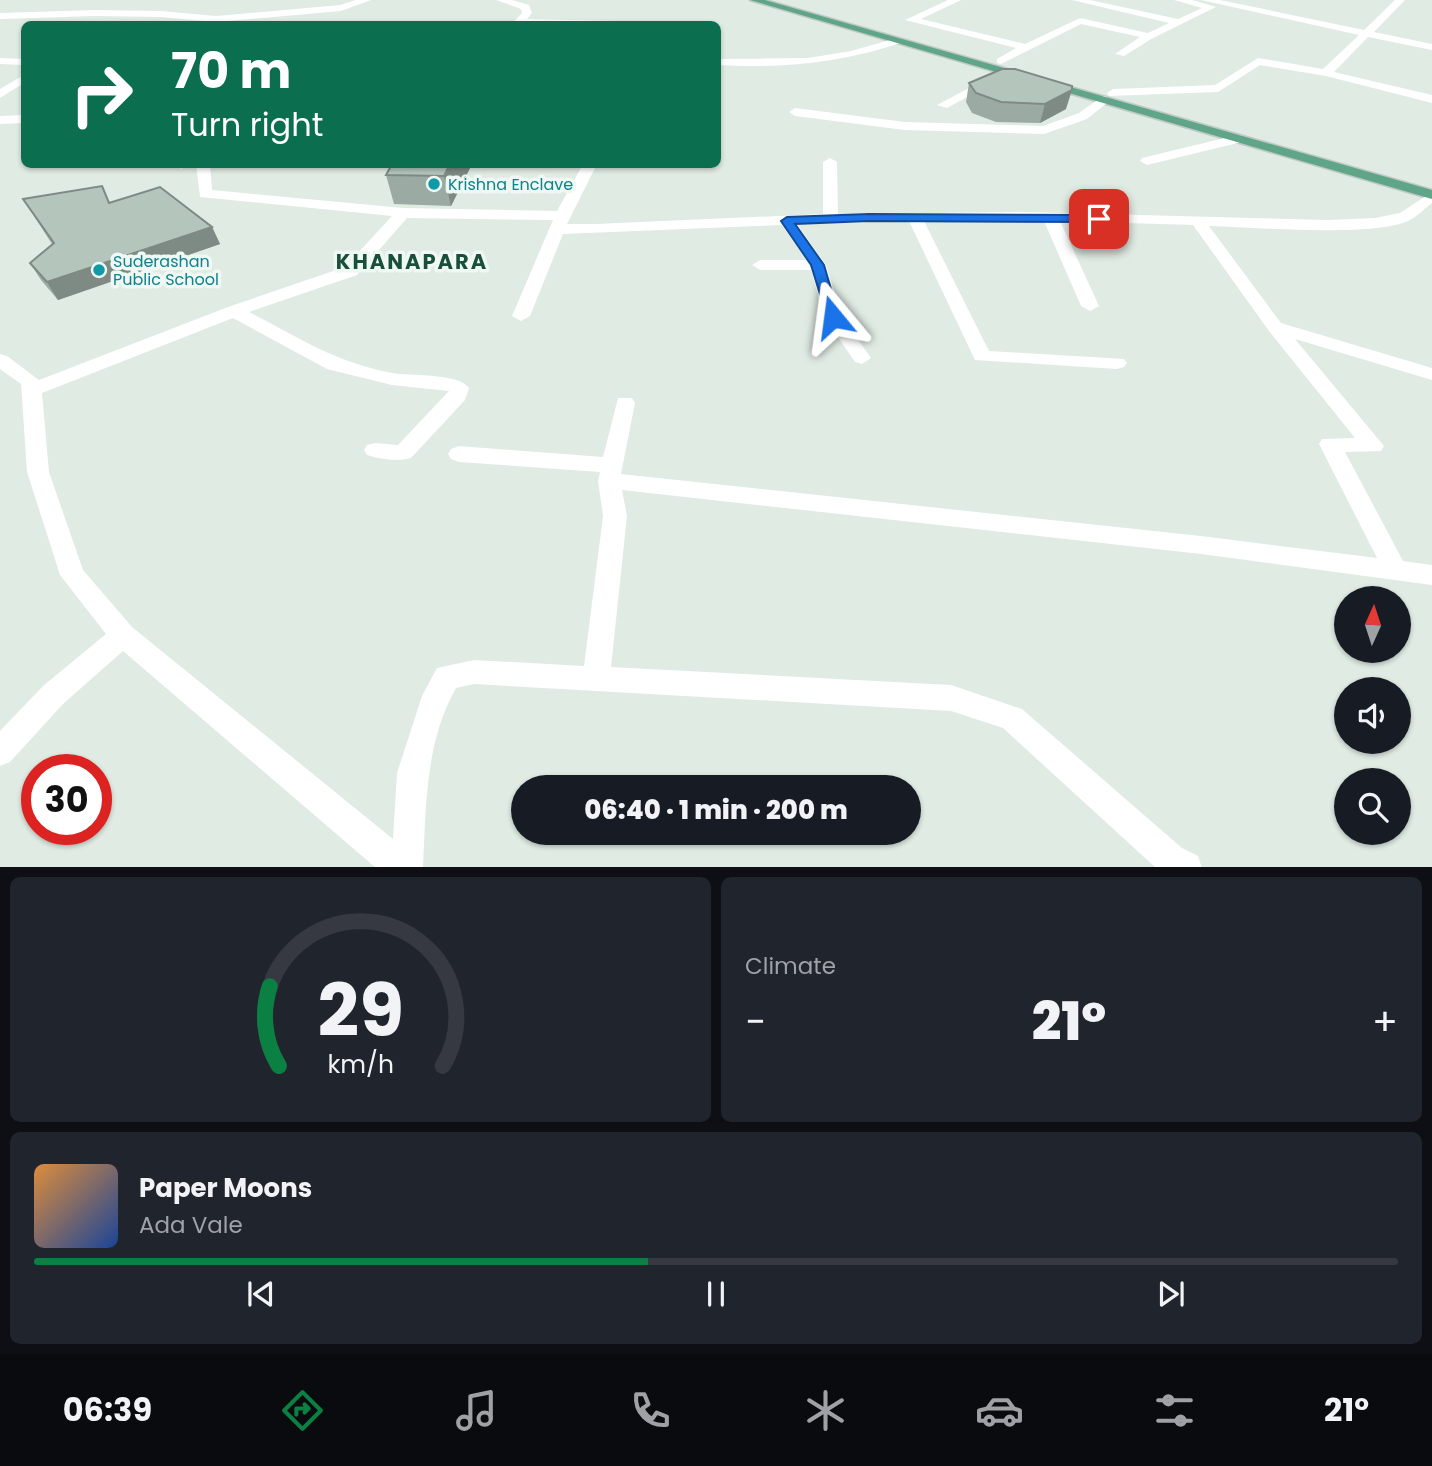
<!DOCTYPE html>
<meta charset="utf-8">
<style>
:root{--surface:#171b24;--page:#20242c;--text:#f1f3f6;--muted:#9ea1a6;--line:#363941;--accent:#0b8043}
body{margin:0;font-family:Poppins,sans-serif;background:var(--page);color:var(--text);height:100vh;display:flex;flex-direction:column;font-size:26px;white-space:nowrap}
*{box-sizing:border-box;margin:0}
p{font-size:23px;color:var(--muted)}
.icon{flex:none;width:38px;height:38px;fill:none;stroke:currentColor;stroke-width:2;stroke-linecap:round;stroke-linejoin:round}
.map{position:relative;height:867px;overflow:hidden}
.side{display:flex;flex-direction:column;gap:10px;padding:10px;background:#0d0f14;flex:1}
.side>*{flex:none}
.banner{position:absolute;left:21px;top:21px;width:700px;height:147px;border-radius:10px;box-shadow:0 2px 5px #0004;background:#0b6e4f;color:#fff;overflow:hidden}
.needle{width:46px;rotate:3deg}
.buttons{position:absolute;left:1334px;top:586px;display:grid;gap:14px}
.buttons a{display:grid;place-items:center;width:77px;height:77px;border-radius:50%;background:var(--surface);box-shadow:0 2px 5px #0004;font-size:35px}
.speed{position:absolute;left:21px;top:754px;display:flex;gap:14px;font-size:35px;font-weight:700;text-align:center}
.speed>*{display:grid;place-content:center;width:91px;height:91px;border-radius:50%;background:var(--surface);box-shadow:0 2px 5px #0004;line-height:1}
.speed .limit{border:10px solid #d22;background:#fff;color:#111}
.pin{position:absolute;display:grid;place-items:center;width:60px;height:60px;color:#fff;margin:-30px;border-radius:14px;box-shadow:0 4px 10px #0006}
.me{position:absolute;width:77px;margin:-38px;rotate:344deg;stroke-linejoin:round;filter:drop-shadow(0 0 5px #0008)}
.turn{display:flex;align-items:center;gap:24px;height:147px;padding:0 35px;font-size:32px}
.turn .icon{width:91px;height:91px;stroke-width:2.5}
.turn b{display:block;font-size:49px;line-height:60px}
.big{font-size:52px;font-weight:800;line-height:1.1}
.side .tile{flex:1;display:flex;flex-direction:column;justify-content:center;gap:10px;min-width:0;padding:0 24px;border-radius:10px;background:var(--page)}
.side .dial{align-items:center;gap:0}
.dial svg{height:182px;overflow:visible;fill:none;stroke:var(--line);stroke-width:7;stroke-linecap:round;text-anchor:middle}
.dial text{fill:var(--text);stroke:none}
.song{display:flex;align-items:center;gap:21px}
.cover{width:84px;height:84px;border-radius:10px;background:linear-gradient(135deg,hsl(30 70% 55%),hsl(220 70% 35%))}
.played{height:7px;border-radius:4px;background:linear-gradient(90deg,var(--accent) 45%,var(--line) 45%)}
.keys{display:flex;justify-content:space-around;direction:ltr}
.heat{display:flex;justify-content:space-between;align-items:center;font-size:38px;direction:ltr}
.side .tiles{flex:1;display:grid;gap:10px;grid-template-columns:1fr 1fr}
.tile:last-child{grid-column:span 2}
.trip{position:absolute;left:511px;top:775px;width:410px;height:70px;border-radius:35px;background:var(--surface);box-shadow:0 2px 5px #0004;font-weight:800;line-height:70px;text-align:center}
.dock{display:flex;height:112px;justify-content:space-around;align-items:center;background:#090b0e;color:var(--muted)}
.dock .icon{width:49px;height:49px}
.dock .on{color:var(--accent)}
.dock b{font-size:32px;color:var(--text)}
.map>svg:first-child{display:block}
.lines{fill:none;stroke-linecap:round;stroke-linejoin:round}
.major-casing{stroke:#c0c9c5;stroke-width:3}
.minor{fill:#fff;fill-rule:evenodd}
.major{fill:#5fa587;fill-rule:evenodd}
.wall{fill:#9baaa2}
.shaded-wall{fill:#7e8b84}
.building{fill:#b4c6bc;stroke:#7e8b84;stroke-width:2}
.route{fill:#1a73e8;stroke:#114b97;stroke-width:2}
.culture-dot{fill:#0f9aa8;stroke:#eff8f2;stroke-width:2.5}
.labels{text-anchor:middle;dominant-baseline:central;stroke-width:7;stroke-linejoin:round;paint-order:stroke}
.far-culture-label{font-size:16px;fill:#0d838f;stroke:#eff8f2;text-anchor:start}
.far-district-label{font-size:21px;font-weight:bold;letter-spacing:2px;fill:#195039;stroke:#eff8f2}
</style>
<div class="map">
<svg width="1432" height="868" viewBox="0 0 1432 868">
<rect width="100%" height="100%" fill="#dfebe3"/>
<g class="lines">
<!-- major casing -->
<g class="major-casing">
<path id="major" d="M750 0H765L1432 190V199Z"/>
</g>
<!-- minor -->
<g class="minor">
<path d="M356 0H371L341 11 216 22 161 17 95 16 0 19V13L95 10 161 11 216 16 340 5Z"/>
<path d="M496 0H512L529 5 532 13 527 19 615 21 620 24H512L522 13 521 9Z"/>
<path d="M948 0H961L921 19 1025 44 1080 18 1148 33 1169 23 1072 0H1090L1178 19 1202 8 1174 0H1192L1216 7 1153 38 1124 56 1115 54 1140 37 1081 24 1001 64 997 63V59L1016 48 905 20Z"/>
<path d="M1201 0H1220L1364 30 1395 0H1405L1374 32 1432 44V50L1368 37 1334 72 1432 95V103L1326 76 1260 65 1218 92 1109 96 1107 93 1113 89 1215 85 1258 58 1323 69 1359 35Z"/>
<path d="M897 38 901 39V43C840 63 781 69 718 65V59L808 58 851 51Z"/>
<path d="M0 58 24 59V65L0 64Z"/>
<path d="M24 75V83L0 98V89Z"/>
<path d="M990 77 1000 79 947 108 937 105Z"/>
<path d="M1103 96 1107 97V103L1087 119 1044 134 905 130 795 116 789 112 795 108 905 122 1043 126 1079 113Z"/>
<path d="M24 115V123L0 124V116Z"/>
<path d="M1237 135 1242 136V142L1147 165 1140 161 1142 158Z"/>
<path d="M830 158 837 162 838 214 1026 212 1328 220 1375 218 1400 213 1432 192V203C1425 208 1418 216 1410 220 1374 238 1254 227 1209 226L1281 323 1432 368V380L1295 339 1384 446 1381 451 1345 452 1403 561 1432 565V585L1201 554 622 490 627 516 611 667 951 685 1022 709 1182 848 1198 856 1202 868H1156L1003 728 951 711 474 684 456 688C425 743 426 807 423 868H376L123 651 63 704 10 762 0 766V731L43 686 106 634 60 575 27 472 21 384 0 369V354L7 356 39 380 228 307 345 267 392 216 200 197 196 164H210L212 190 403 208 557 211 583 164H597L567 224H595L823 214V162ZM407 218 553 220 512 316 521 321 530 316 563 234 782 225 806 260H760L752 265 760 270H811L824 317 855 362 862 364 871 358 842 317 826 265 797 224 909 221 975 360 1117 369 1124 367 1127 363 1124 359 989 351 924 221H1044L1081 306 1090 311 1099 306 1060 221 1193 225 1269 331 1355 438 1322 439 1319 444 1377 558 1201 536 621 474 635 403 632 398H618L603 457 459 446 451 449 448 454 451 459 459 462 600 472 598 481 603 516 584 666 474 660 437 668 422 696 397 773 393 839 132 627 83 570 49 472 42 393 233 318 327 369 392 385 449 391 398 445 375 443 367 445 364 450 367 455C381 459 397 462 411 458L465 400 469 388C459 373 410 376 392 373 337 363 297 337 249 312L357 275Z"/>
<path d="M174 164H188V165L181 169Z"/>
</g>
<!-- major -->
<use href="#major" class="major"/>
</g>
<!-- wall -->
<g class="wall">
<path d="M969 83 1066 109 1040 123 996 122 972 113 966 102Z"/>
<path d="M392 164H472L451 206 394 204 386 175Z"/>
<path d="M23 199 111 202 212 227 220 244 58 300 41 280 30 263 52 244Z"/>
</g>
<!-- shaded-wall -->
<g class="shaded-wall">
<path d="M1072 90 1066 109 1040 123 1045 104Z"/>
<path d="M450 164H472L451 206 444 176Z"/>
<path d="M212 227 220 244 58 300 47 282Z"/>
</g>
<!-- building -->
<g class="building">
<path d="M1002 69H1015L1072 86V90L1045 104 1001 102 976 93 969 83Z"/>
<path d="M392 164H450L444 176 386 175Z"/>
<path d="M102 186 109 203 160 187 212 227 47 282 30 263 54 243 23 199Z"/>
</g>
<!-- route -->
<path class="route" d="M869 214 1099 215 1105 219 1099 222 869 221 795 224 824 265 839 317 833 322 828 320 811 265 781 221 787 217Z"/>
<!-- markers -->
<g class="culture-dot">
<circle cx="434" cy="184" r="7"/>
<circle cx="99" cy="270" r="7"/>
</g>
<g class="labels">
<!-- far-culture labels -->
<g class="far-culture-label">
<text x="448" y="184">Krishna Enclave</text>
<text x="113" y="261">Suderashan<tspan x="113" dy="18">Public School</tspan></text>
</g>
<!-- far-district labels -->
<g class="far-district-label">
<text x="412" y="261">KHANAPARA</text>
</g>
</g>
</svg>
<div class="buttons">
<a><svg class="needle" viewBox="-14 -14 28 28"><path d="M0-13l5 13h-10z" fill="#e53935"/><path d="M0 13l5-13h-10z" fill="#9ea1a6"/></svg></a>
<a><svg class="icon" aria-label="sound" viewBox="0 0 24 24"><path d="M4 9h4l5-4v14l-5-4H4zM17 9q2 3 0 6"/></svg></a>
<a><svg class="icon" aria-label="search" viewBox="0 0 24 24"><circle cx="10" cy="10" r="6"/><path d="M15 15l6 6"/></svg></a>
</div>
<div class="speed"><div class="limit">30</div></div>
<div class="pin" style="left:1099px;top:219px;background:#d93025"><svg class="icon" aria-label="arrive" viewBox="0 0 24 24"><path d="M6 21V4h12l-3 4 3 4H6"/></svg></div>
<svg class="me" style="left:833px;top:317px" viewBox="-20 -20 40 40"><path d="M0-17L14 15 0 8-14 15z" fill="#1a73e8" stroke="#fff" stroke-width="4"/></svg>
<div class="trip">06:40 · 1 min · 200 m</div>
<div class="banner">
<div class="turn"><svg class="icon" aria-label="right" viewBox="0 0 24 24"><path d="M7 20v-9h11M14 6l5 5-5 5"/></svg><div><b>70 m</b>Turn right</div></div>
</div>
</div>
<section class="side">
<div class="tiles">
<div class="tile dial"><svg viewBox="0 0 100 80">
<path d="M14 69A42 42 0 1 1 86 69"/>
<path d="M14 69A42 42 0 0 1 10 34" stroke="#0b8043"/>
<text x="50" y="56" font-size="32" font-weight="700">29</text>
<text x="50" y="72" font-size="11">km/h</text>
</svg></div>
<div class="tile"><p>Climate</p>
<div class="heat"><a>−</a><b class="big">21°</b><a>+</a></div>
</div>
<div class="tile">
<div class="song"><i class="cover"></i><div><b>Paper Moons</b><p>Ada Vale</p></div></div>
<div class="played"></div>
<div class="keys"><svg class="icon" aria-label="previous" viewBox="0 0 24 24"><path d="M18 5L8 12l10 7zM5 5v14"/></svg><svg class="icon" aria-label="pause" viewBox="0 0 24 24"><path d="M8 5v14M16 5v14"/></svg><svg class="icon" aria-label="next" viewBox="0 0 24 24"><path d="M6 5l10 7-10 7zM19 5v14"/></svg></div>
</div>
</div>
</section>
<nav class="dock">
<b>06:39</b>
<svg class="icon on" aria-label="directions" viewBox="0 0 24 24"><path d="M12 3l9 9-9 9-9-9zM9 14v-3h6M13 9l2 2-2 2"/></svg>
<svg class="icon" aria-label="music" viewBox="0 0 24 24"><path d="M9 18V5l10-2v13"/><circle cx="6" cy="18" r="3"/><circle cx="16" cy="16" r="3"/></svg>
<svg class="icon" aria-label="phone" viewBox="0 0 24 24"><path d="M5 4h4l2 5-3 2q2 4 5 5l2-3 5 2v4C11 20 4 13 5 4z"/></svg>
<svg class="icon" aria-label="climate" viewBox="0 0 24 24"><path d="M12 3v18M4 7l16 10M4 17L20 7"/></svg>
<svg class="icon" aria-label="car" viewBox="0 0 24 24"><path d="M5 17H2v-5l4-1 3-4h7l3 4 3 1v5h-3M9 17h6M6 11h13"/><circle cx="7" cy="17" r="2"/><circle cx="17" cy="17" r="2"/></svg>
<svg class="icon" aria-label="filters" viewBox="0 0 24 24"><path d="M4 7h16M4 17h16"/><circle cx="9" cy="7" r="2"/><circle cx="15" cy="17" r="2"/></svg>
<b>21°</b>
</nav>
